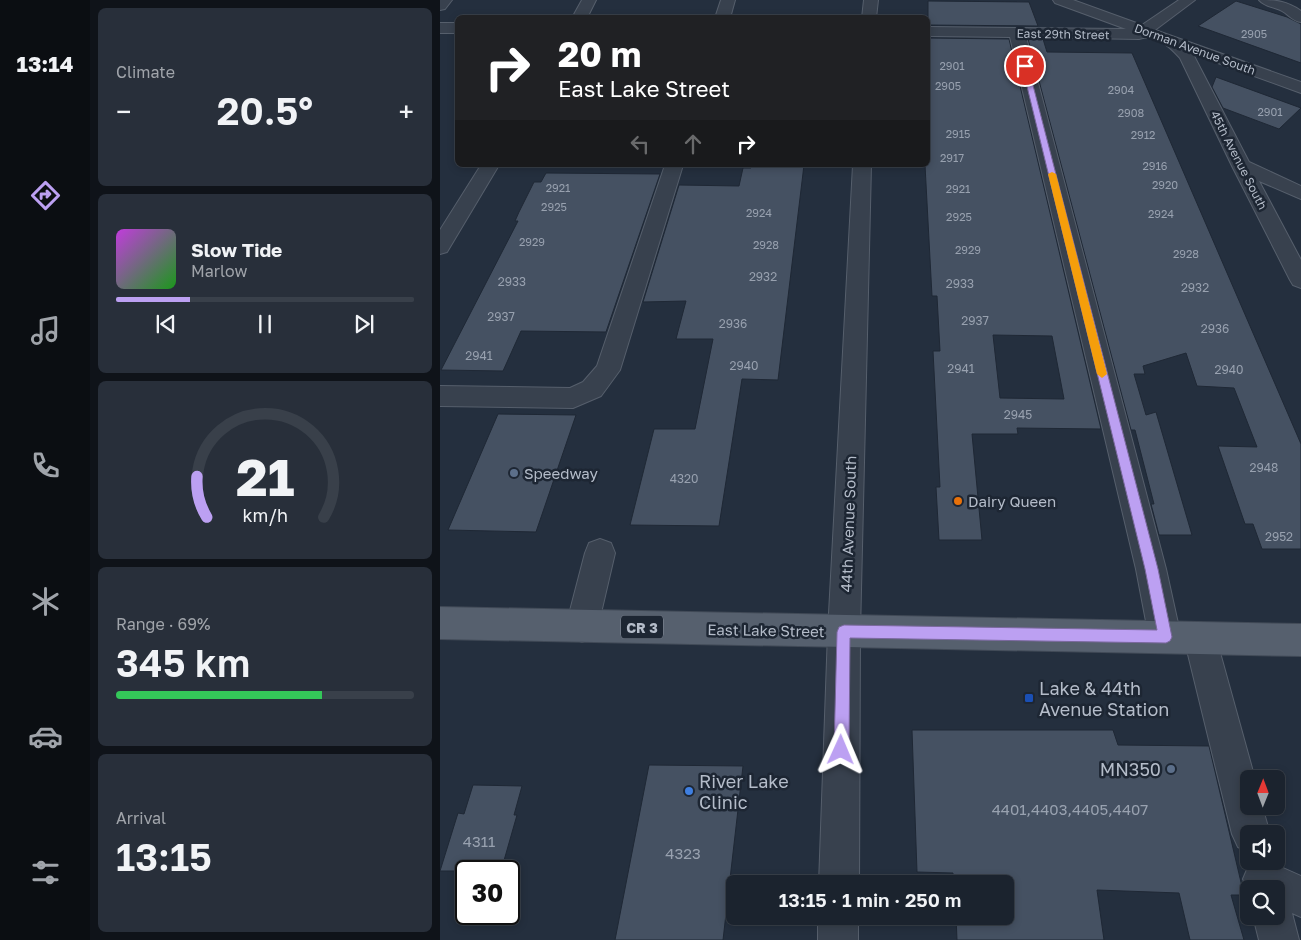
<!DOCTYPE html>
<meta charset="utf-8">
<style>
:root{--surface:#1b232e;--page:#282f3a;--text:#f1f3f6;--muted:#a0a4aa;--line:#39404a;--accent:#bca0f2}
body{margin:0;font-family:"Golos Text",sans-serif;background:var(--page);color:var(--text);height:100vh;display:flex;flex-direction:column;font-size:19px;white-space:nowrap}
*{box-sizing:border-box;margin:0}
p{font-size:16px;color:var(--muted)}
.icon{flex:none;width:28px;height:28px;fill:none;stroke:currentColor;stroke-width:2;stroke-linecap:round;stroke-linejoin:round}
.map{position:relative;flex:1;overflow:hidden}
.sheet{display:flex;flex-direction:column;gap:8px;padding:8px;background:#0f1319;width:350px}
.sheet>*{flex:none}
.banner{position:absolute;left:15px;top:15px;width:475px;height:152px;border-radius:8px;box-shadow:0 2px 8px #0003,0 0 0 1px var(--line);background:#202124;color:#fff;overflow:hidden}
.needle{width:32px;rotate:1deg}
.controls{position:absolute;left:800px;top:770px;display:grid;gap:10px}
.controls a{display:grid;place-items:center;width:45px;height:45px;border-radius:8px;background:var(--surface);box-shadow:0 2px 8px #0003,0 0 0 1px var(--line);font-size:25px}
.speed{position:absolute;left:15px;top:860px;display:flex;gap:10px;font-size:25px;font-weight:700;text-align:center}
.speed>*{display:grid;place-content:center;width:65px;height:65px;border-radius:50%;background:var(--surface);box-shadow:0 2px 8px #0003,0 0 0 1px var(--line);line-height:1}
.speed .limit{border:2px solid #111;border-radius:8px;background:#fff;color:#111}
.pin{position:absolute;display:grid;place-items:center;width:42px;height:42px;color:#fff;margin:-21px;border:2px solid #fff;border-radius:50%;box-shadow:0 1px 5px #0007}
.me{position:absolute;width:55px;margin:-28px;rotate:1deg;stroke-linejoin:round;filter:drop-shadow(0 0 4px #0008)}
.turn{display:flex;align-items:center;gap:18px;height:105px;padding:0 20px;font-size:22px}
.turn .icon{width:65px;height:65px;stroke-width:2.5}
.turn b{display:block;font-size:35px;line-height:42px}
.lanes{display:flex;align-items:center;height:48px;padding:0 20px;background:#0003;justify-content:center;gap:25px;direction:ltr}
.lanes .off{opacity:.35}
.big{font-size:38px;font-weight:600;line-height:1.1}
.sheet .tile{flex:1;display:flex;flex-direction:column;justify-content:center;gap:8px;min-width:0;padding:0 18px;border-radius:8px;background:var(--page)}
.sheet .dial{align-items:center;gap:0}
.dial svg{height:130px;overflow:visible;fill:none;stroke:var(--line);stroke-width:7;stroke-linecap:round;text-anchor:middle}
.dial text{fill:var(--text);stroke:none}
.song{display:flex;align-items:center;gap:15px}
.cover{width:60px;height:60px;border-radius:8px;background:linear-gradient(135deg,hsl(290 70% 55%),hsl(120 70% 35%))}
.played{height:5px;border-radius:2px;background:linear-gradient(90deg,var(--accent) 25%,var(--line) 25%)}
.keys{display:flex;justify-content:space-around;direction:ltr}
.heat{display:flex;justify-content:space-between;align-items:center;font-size:28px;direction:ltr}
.charge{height:8px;border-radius:4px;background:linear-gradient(90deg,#34c759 69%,var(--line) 0)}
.trip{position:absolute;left:286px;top:875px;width:288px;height:50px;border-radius:8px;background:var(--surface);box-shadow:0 2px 8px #0003,0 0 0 1px var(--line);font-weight:600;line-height:50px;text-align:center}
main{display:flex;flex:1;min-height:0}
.tabs{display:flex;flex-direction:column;width:90px;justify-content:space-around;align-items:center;background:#0b0e12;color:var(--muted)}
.tabs .icon{width:35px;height:35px}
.tabs .current{color:var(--accent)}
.tabs b{font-size:22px;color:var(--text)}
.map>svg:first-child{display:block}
.building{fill:#455162;stroke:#1f2835;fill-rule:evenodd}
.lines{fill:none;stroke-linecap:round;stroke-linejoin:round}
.minor-casing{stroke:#565f6c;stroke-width:2}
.major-casing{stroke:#414a57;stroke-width:2}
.minor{fill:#38414e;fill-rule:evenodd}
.major{fill:#56606e;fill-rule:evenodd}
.route{fill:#bca0f2;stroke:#7a689d}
.slow{fill:#f59e0b}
.service-dot{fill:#5c6f8a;stroke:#1d2633;stroke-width:2}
.food-dot{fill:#e8710a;stroke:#1d2633;stroke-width:2}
.transit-dot{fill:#1a4fb4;stroke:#1d2633;stroke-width:2}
.shop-dot{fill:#3f7fe0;stroke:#1d2633;stroke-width:2}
.labels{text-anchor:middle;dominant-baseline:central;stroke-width:5;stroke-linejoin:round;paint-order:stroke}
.far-number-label{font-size:11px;fill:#98a1af}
.far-street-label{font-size:12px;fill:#b4bcc9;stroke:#1d2633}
.number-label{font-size:12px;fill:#98a1af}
.shield{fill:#1d2633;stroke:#878f9c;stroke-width:1}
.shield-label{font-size:14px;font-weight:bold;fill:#b4bcc9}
.poi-label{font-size:15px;fill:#b4bcc9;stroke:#1d2633;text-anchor:start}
.street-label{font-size:15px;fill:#b4bcc9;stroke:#1d2633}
.near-number-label{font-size:15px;fill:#98a1af}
.near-poi-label{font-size:18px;fill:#b4bcc9;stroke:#1d2633;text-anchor:start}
</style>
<main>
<nav class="tabs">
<b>13:14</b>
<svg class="icon current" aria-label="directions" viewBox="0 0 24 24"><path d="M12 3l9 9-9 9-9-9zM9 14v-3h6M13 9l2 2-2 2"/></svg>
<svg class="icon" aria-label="music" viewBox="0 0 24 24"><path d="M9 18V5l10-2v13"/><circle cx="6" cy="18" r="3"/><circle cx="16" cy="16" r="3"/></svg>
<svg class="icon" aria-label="phone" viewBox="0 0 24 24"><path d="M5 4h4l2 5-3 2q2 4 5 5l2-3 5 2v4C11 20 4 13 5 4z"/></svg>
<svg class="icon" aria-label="climate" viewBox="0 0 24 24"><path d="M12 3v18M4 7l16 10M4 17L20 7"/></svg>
<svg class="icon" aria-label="car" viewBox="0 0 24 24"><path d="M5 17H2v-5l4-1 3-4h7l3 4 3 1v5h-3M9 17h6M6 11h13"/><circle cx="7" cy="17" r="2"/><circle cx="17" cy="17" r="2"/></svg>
<svg class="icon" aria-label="filters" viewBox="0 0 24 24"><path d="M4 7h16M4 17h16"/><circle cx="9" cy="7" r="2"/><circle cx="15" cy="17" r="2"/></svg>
</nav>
<section class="sheet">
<div class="tile"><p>Climate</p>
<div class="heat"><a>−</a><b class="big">20.5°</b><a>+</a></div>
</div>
<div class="tile">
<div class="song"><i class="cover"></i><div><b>Slow Tide</b><p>Marlow</p></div></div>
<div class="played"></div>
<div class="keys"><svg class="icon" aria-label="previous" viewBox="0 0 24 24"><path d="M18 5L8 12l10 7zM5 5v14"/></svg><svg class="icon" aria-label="pause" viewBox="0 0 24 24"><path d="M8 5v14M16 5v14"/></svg><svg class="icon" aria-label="next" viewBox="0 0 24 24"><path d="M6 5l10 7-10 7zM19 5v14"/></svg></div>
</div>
<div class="tile dial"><svg viewBox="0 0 100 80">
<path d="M14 69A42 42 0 1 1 86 69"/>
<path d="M14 69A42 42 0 0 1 8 44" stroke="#bca0f2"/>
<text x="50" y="56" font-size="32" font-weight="700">21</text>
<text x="50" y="72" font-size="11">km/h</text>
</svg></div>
<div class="tile"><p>Range · 69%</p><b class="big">345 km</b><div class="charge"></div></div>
<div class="tile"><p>Arrival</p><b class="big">13:15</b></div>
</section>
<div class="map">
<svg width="861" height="940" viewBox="0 0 861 940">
<rect width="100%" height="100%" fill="#242f3e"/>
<!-- building -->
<g class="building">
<path d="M488 1 589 2 598 26 488 25Z"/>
<path d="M796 1 847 17 861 24V63L758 26Z"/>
<path d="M488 38 569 39 661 429 577 428 578 434H532L542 540H499L496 487H500L493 351H500L497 296H492L485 165H488ZM553 335 612 336 624 399 560 398Z"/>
<path d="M588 39H603L607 52 692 53 861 444V549H822L813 524H805L778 446 817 447 794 388 757 386 746 353 703 366 705 374H694L706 415 716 412 752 535H719L711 504H714L695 430H691Z"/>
<path d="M776 77 861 108 839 129 783 108 772 87Z"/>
<path d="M311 165H364L338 380 302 379 279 526 190 525 214 429H255L273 339H236L246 301 203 302 239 185 299 186 303 168H311Z"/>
<path d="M106 173 220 174 166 332 81 331 63 371 1 370 78 221H75L79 212 94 182H101Z"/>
<path d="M58 414 136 415 96 532 8 530Z"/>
<path d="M472 730H673L678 745 769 746 804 895H791L804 940H750L739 893 657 890 664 940H517L516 916H565V884H513V873L477 872Z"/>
<path d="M209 765 303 766 283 940H175Z"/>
<path d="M33 785 82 786 74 815H77L61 871H0L18 813 24 814Z"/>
</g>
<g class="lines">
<!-- minor casing -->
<g class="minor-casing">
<g id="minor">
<path d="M0 0H12L5 9 0 10Z"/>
<path d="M142 0H156L147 18H132Z"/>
<path d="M281 0H295L290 18H275Z"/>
<path d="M424 0H438L436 18H422Z"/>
<path d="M613 0H633L702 25 739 0H755L715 30 861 82V93L753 54 809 162 861 186V199L819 181 861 260V288L853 285 850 280 792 166 740 58C729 46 716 34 699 39L586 37 726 569 741 637 736 648 725 653 714 648 709 637 696 569 570 37 488 36V27L686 29 615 3Z"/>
<path d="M819 0C836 0 847 1 861 11V22C853 21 849 15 842 11 835 7 825 7 819 0Z"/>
<rect x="0" y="23" width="18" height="10"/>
<path d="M41 165H59L7 252 0 254V230Z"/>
<path d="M225 165H243L180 370 161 396 133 408 0 406V386L130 388 143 382 157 366Z"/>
<path d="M413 165H431L420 632 419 884H379L388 632Z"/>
<path d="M160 539 171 543 175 553 158 626 153 637 142 642 131 637 126 626 145 553 149 543Z"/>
<path d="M760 622 771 627 776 638 815 779H809V806H822L830 834H809V852L798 847 792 834 744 638 749 627Z"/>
<path d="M819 861H827L861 876V917L852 913 859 940H819L813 916H836V889H809V892L803 879 809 865Z"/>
<rect x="378" y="916" width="40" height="24"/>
</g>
</g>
<!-- major casing -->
<g class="major-casing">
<path id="major" d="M0 607 861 624V656L0 639Z"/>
</g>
<!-- minor -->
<use href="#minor" class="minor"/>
<!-- major -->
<use href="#major" class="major"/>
</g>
<!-- route -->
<path class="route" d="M585 64 588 66 718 569 732 637 730 641 726 643 410 638 409 750 407 756 401 758 396 756 394 750 397 632 399 627 404 625 717 630 705 569 582 66Z"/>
<!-- slow -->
<path class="slow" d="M612 172 616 174 667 374 662 378 657 374 608 174Z"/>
<!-- markers -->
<g class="service-dot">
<circle cx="74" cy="473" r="5"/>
<circle cx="731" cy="769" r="5"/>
</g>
<circle class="food-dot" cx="518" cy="501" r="5"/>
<rect class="transit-dot" x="584" y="693" width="10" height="10" rx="2.5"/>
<circle class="shop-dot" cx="249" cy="791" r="5"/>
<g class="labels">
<!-- far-number labels -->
<g class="far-number-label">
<text x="814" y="33">2905</text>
<text x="512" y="65">2901</text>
<text x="508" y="85">2905</text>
<text x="681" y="89">2904</text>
<text x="830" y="111">2901</text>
<text x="691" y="112">2908</text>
<text x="518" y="133">2915</text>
<text x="703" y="134">2912</text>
<text x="512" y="157">2917</text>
<text x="715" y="165">2916</text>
<text x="725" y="184">2920</text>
<text x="118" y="187">2921</text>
<text x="518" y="188">2921</text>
<text x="114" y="206">2925</text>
<text x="319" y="212">2924</text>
<text x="721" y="213">2924</text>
<text x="519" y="216">2925</text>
<text x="92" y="241">2929</text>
<text x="326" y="244">2928</text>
<text x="528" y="249">2929</text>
<text x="746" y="253">2928</text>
</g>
<!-- far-street labels -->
<g class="far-street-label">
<text transform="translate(623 34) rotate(1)">East 29th Street</text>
<text transform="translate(755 49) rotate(20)">Dorman Avenue South</text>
<text transform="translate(799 160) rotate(63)">45th Avenue South</text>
</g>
<!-- number labels -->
<g class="number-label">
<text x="323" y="276">2932</text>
<text x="72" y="281">2933</text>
<text x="520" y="283">2933</text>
<text x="755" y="287">2932</text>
<text x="61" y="316">2937</text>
<text x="535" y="320">2937</text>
<text x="293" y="323">2936</text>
<text x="775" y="328">2936</text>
<text x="39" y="355">2941</text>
<text x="304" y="365">2940</text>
<text x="521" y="368">2941</text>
<text x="789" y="369">2940</text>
<text x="578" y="414">2945</text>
<text x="824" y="467">2948</text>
<text x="244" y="478">4320</text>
<text x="839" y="536">2952</text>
</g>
<!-- shield labels -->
<rect class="shield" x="181" y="615.5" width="42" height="23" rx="4"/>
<g class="shield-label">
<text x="202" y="627">CR 3</text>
</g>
<!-- poi labels -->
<g class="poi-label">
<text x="84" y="473">Speedway</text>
<text x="528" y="501">Dairy Queen</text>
</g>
<!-- street labels -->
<g class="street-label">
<text transform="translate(408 524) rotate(-88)">44th Avenue South</text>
<text transform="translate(326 630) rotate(1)">East Lake Street</text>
</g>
<!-- near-number labels -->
<g class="near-number-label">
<text x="630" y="809">4401,4403,4405,4407</text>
<text x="39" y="841">4311</text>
<text x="243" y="853">4323</text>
</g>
<!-- near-poi labels -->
<g class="near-poi-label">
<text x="599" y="688">Lake &amp; 44th<tspan x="599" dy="21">Avenue Station</tspan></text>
<text x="721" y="769" text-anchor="end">MN350</text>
<text x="259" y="781">River Lake<tspan x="259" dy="21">Clinic</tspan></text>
</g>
</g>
</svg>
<div class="controls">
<a><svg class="needle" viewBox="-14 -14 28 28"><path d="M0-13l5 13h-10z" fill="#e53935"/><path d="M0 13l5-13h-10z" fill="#a0a4aa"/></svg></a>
<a><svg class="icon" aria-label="sound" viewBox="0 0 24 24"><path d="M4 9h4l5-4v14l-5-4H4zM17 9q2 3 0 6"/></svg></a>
<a><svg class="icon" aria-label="search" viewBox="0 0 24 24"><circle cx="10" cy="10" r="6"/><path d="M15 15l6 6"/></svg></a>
</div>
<div class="speed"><div class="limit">30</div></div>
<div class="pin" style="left:585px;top:66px;background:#d93025"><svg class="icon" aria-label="arrive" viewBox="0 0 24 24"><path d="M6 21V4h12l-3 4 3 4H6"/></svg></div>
<svg class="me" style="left:401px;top:750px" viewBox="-20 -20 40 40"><path d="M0-17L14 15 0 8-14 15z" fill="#bca0f2" stroke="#fff" stroke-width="4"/></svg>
<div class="trip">13:15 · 1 min · 250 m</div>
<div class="banner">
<div class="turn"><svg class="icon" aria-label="right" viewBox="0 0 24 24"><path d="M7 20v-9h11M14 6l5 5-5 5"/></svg><div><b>20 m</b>East Lake Street</div></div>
<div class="lanes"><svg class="icon off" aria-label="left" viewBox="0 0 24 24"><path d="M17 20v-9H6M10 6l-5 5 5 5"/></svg><svg class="icon off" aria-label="ahead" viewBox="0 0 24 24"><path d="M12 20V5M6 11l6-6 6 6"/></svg><svg class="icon" aria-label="right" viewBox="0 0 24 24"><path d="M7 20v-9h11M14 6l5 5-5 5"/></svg></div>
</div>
</div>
</main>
